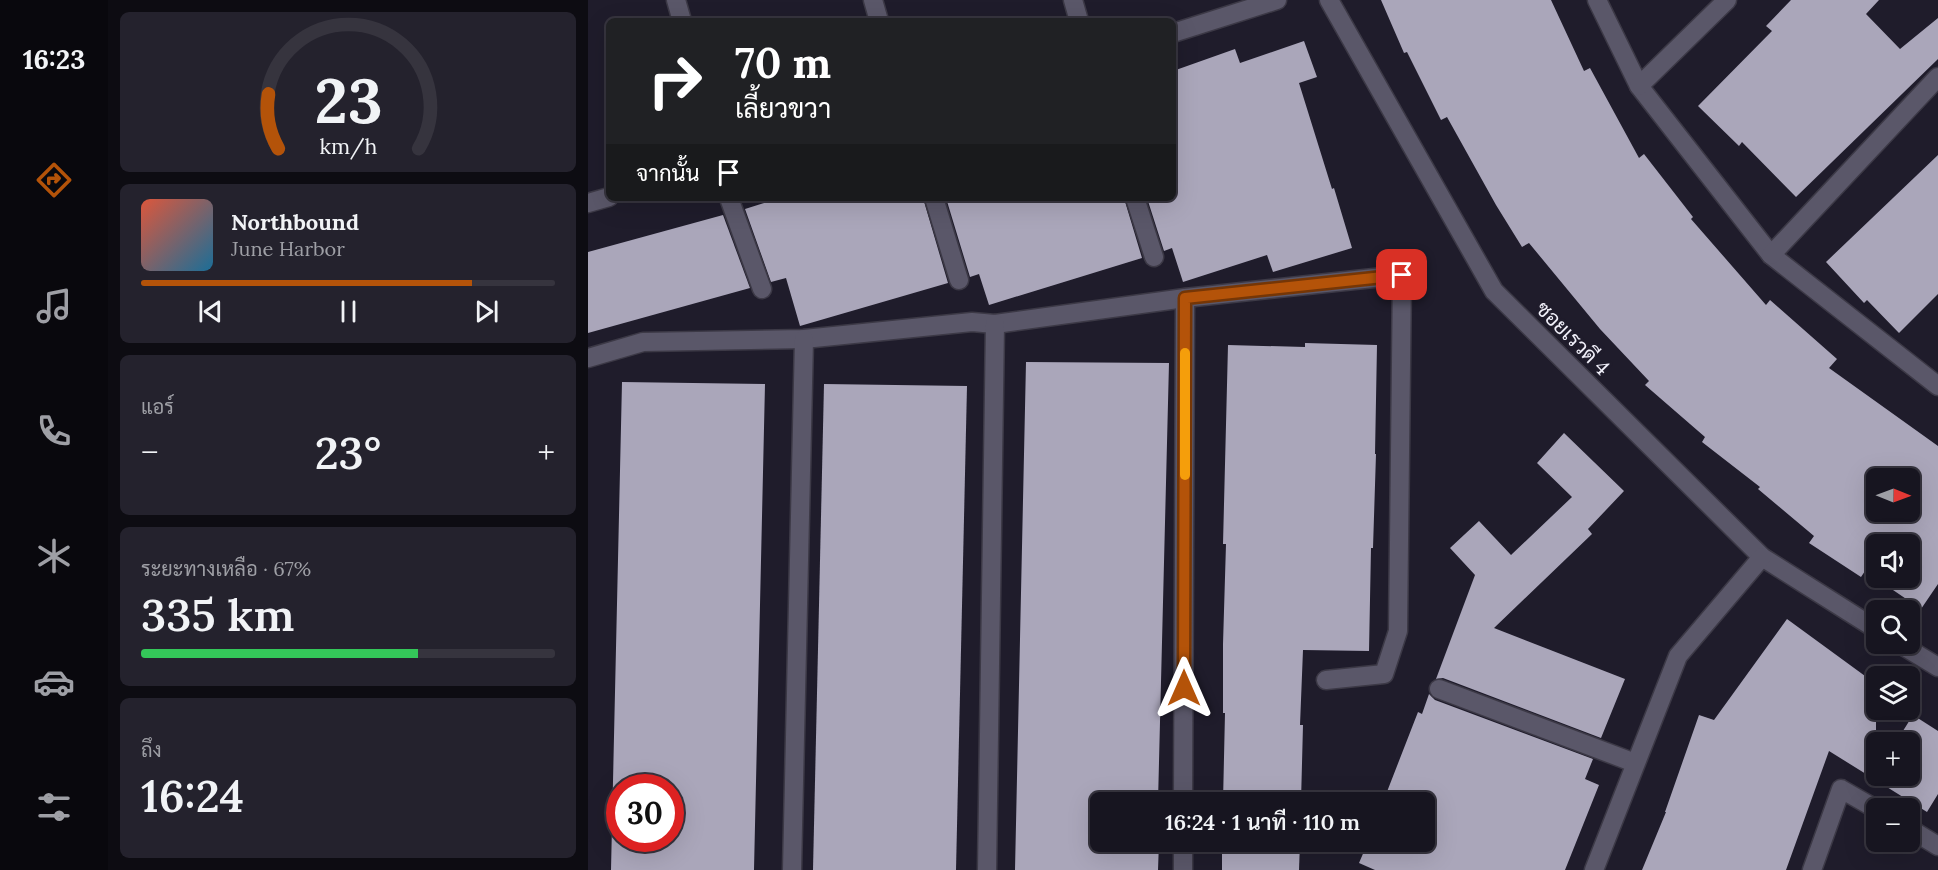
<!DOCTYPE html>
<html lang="th">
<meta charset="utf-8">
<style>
:root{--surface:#171520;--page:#24222d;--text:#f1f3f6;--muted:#9e9fa5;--line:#36343e;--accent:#b45309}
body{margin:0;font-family:Lora,Sarabun,serif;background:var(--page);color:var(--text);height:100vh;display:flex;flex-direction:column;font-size:22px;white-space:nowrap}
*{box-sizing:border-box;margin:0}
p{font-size:20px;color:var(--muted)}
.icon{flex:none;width:33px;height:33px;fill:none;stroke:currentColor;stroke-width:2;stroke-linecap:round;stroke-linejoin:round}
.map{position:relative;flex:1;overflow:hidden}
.sheet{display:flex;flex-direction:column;gap:12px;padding:12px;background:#0d0c12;width:480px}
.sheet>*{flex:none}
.banner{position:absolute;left:18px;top:18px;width:570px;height:183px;border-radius:9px;box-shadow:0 6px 24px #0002,0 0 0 2px var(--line);background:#202124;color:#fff;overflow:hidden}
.needle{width:39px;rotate:91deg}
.buttons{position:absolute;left:1278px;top:468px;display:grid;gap:12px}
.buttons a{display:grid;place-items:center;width:54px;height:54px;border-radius:9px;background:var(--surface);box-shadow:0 6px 24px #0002,0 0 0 2px var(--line);font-size:30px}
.speed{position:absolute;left:18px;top:774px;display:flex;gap:12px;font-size:30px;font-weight:700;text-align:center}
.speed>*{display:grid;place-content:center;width:78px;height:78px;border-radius:50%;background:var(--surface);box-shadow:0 6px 24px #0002,0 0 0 2px var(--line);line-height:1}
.speed .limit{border:9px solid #d22;background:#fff;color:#111}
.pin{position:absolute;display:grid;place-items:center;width:51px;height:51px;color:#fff;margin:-26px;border-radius:12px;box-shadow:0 3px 9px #0006}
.me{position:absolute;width:66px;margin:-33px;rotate:0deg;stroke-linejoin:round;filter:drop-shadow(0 0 4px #0008)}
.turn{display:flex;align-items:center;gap:21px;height:126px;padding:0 30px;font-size:27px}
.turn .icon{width:78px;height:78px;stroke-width:2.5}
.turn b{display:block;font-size:42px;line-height:51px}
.then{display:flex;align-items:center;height:57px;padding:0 30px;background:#0003;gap:12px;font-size:22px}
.big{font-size:45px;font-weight:600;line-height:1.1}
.sheet .tile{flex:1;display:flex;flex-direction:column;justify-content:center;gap:9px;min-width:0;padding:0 21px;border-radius:9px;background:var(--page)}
.sheet .dial{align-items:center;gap:0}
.dial svg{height:156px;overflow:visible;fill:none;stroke:var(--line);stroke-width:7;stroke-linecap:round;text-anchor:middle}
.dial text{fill:var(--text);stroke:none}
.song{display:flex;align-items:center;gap:18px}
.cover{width:72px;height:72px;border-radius:9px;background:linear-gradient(135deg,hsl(10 70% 55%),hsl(200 70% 35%))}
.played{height:6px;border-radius:3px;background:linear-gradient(90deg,var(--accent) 80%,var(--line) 80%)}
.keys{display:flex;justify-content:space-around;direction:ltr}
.heat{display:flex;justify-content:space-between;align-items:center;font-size:33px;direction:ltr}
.charge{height:9px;border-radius:4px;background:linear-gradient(90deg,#34c759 67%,var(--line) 0)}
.trip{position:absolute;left:502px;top:792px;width:345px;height:60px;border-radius:9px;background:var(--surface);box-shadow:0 6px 24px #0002,0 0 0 2px var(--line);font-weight:600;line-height:60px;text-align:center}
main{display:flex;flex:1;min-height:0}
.tab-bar{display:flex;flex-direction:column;width:108px;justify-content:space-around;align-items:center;background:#09080d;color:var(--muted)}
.tab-bar .icon{width:42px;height:42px}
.tab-bar .current{color:var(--accent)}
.tab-bar b{font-size:27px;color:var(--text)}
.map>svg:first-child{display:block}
.building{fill:#aaa6ba;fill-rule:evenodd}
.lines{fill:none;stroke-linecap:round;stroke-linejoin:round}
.minor-casing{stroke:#3c3946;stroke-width:21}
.minor{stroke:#5a5769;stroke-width:18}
.route-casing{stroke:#753606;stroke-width:15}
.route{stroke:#b45309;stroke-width:10}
.slow{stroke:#f59e0b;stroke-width:10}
.labels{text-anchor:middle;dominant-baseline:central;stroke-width:6;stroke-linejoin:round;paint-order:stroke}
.street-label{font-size:21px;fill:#f0eff9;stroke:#1f1c2b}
</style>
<main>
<nav class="tab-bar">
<b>16:23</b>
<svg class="icon current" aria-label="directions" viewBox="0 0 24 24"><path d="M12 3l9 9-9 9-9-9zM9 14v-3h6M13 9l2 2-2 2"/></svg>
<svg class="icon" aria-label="music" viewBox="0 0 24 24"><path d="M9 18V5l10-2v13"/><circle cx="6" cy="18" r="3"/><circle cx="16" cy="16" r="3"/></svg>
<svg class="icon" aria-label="phone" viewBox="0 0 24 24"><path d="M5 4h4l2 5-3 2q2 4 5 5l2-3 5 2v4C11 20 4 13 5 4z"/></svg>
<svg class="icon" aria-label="climate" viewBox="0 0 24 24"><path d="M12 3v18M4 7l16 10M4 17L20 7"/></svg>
<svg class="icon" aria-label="car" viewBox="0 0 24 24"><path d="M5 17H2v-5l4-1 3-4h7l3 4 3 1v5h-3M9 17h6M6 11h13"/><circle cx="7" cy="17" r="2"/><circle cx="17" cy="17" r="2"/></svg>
<svg class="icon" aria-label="filters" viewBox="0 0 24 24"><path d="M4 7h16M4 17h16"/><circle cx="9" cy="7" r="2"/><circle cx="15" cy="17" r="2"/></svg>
</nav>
<section class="sheet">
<div class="tile dial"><svg viewBox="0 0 100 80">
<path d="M14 69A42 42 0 1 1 86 69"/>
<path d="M14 69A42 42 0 0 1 9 41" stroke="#b45309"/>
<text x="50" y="56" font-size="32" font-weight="700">23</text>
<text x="50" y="72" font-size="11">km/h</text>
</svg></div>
<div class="tile">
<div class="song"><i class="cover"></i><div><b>Northbound</b><p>June Harbor</p></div></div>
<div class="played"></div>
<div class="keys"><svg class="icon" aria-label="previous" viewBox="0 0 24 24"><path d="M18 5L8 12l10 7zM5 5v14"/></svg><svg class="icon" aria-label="pause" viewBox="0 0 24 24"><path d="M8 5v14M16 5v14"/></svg><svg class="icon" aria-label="next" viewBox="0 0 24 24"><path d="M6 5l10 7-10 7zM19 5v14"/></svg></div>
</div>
<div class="tile"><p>แอร์</p>
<div class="heat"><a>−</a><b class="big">23°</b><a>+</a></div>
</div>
<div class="tile"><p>ระยะทางเหลือ · 67%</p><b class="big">335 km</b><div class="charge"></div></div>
<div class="tile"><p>ถึง</p><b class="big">16:24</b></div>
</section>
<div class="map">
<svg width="1350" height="870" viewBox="0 0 1350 870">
<rect width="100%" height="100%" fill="#1f1c2b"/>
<!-- building -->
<g class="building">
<path d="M793 0H963L996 71 1002 68 1051 158 1056 154 1105 217 1103 219 1178 305 1182 300 1249 359 1241 368 1350 446V584L1333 609 1277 571 1273 577 1221 543 1226 536 1170 489 1172 487 1114 442 1117 437 1057 385 1061 381 1012 329 941 243 934 247 908 205 859 117 853 120 819 52 816 53ZM1288 478H1322V512H1288ZM1288 544H1322V578H1288Z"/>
<path d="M1203 0H1291L1278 14 1312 49 1350 18V59L1208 197 1154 142 1151 146 1110 106 1184 31 1178 26Z"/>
<path d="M716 41 729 77 711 83 744 189 746 188 764 248 685 272 679 255 595 282 584 248 576 251 559 198H585V71L647 49 652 63Z"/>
<path d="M1350 155V294L1311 333 1279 300 1276 303 1238 262Z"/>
<path d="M175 198H335L360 283 212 326 198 278 183 282 157 209 176 203Z"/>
<path d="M358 198H536L554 258 401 305 391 274 382 277Z"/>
<path d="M135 215 162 288 0 333V252Z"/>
<path d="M717 343 789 345 787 454H788L785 548H783L781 651 715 650 712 725H715L713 802H635L637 713H635V644L638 544H635L640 345 717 347Z"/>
<path d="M438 362 581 363 570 802H513V842H571L570 870H427Z"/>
<path d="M34 382 177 384 166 870H23ZM32 788H82V838H32Z"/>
<path d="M236 384 379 386 368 870H225Z"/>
<path d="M976 433 1036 491 1000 529 1004 534 906 628 1037 679 1013 738 855 678 848 679 887 575 862 548 891 521 923 555 984 497 949 463Z"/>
<path d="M1199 619 1288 684V776H1322V742H1308L1325 715 1350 731V794L1339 812 1241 751 1198 870H1054L1078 812H1077L1111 715 1126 720Z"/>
<path d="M841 694 847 700 1005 759 997 779 1011 785 977 870H787L771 863 780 842H837V802H795L830 712 834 714Z"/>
<path d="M634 842H712L711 870H634Z"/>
</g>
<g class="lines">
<!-- minor casing -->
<g class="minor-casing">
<g id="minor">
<path d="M88 0 94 21"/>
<path d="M285 0 291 21"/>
<path d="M485 0 491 21"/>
<path d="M741 0 906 291 1174 557 1288 629"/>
<path d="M1009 0 1051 86 1183 255 1350 386"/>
<path d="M585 33 689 0"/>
<path d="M1051 86 1139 0"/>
<path d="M141 198 174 289"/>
<path d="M346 198 371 280"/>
<path d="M547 198 566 257"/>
<path d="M0 203 21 197"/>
<path d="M1183 255 1350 77"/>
<path d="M0 358 55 342 216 339 384 322 407 324 597 298 814 275 810 631 796 674 738 680"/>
<path d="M1312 644 1350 667"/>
<path d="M851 689 1047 763"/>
<path d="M595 802 597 298"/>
<path d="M1322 829 1350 846"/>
<path d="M204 870 216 339"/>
<path d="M399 870 407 324"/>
<path d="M595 870V842"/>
<path d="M1006 870 1090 656 1174 557"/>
<path d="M1224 870 1253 789 1288 809"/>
</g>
</g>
<!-- minor -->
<use href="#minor" class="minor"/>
</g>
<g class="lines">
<!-- route casing -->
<g class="route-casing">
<path id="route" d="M596 688 597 298 814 275"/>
</g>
<!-- route -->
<use href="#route" class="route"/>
<!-- slow -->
<path class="slow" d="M597 475V353"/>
</g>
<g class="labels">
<!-- street labels -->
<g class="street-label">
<text transform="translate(985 338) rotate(45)">ซอยเรวดี 4</text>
</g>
</g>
</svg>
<div class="buttons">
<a><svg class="needle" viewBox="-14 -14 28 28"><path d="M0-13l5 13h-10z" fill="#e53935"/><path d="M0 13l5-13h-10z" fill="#9e9fa5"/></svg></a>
<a><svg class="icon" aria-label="sound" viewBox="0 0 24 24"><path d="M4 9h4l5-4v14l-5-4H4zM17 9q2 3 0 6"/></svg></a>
<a><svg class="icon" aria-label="search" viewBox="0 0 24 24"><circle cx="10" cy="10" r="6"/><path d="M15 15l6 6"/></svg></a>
<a><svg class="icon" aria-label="layers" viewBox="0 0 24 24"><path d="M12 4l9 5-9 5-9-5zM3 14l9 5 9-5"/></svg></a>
<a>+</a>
<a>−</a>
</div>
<div class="speed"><div class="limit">30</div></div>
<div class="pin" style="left:814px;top:275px;background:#d93025"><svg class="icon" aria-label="arrive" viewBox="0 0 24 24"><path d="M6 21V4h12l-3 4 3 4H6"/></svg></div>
<svg class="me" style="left:596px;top:688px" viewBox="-20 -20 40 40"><path d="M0-17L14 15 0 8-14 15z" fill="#b45309" stroke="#fff" stroke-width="4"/></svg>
<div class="trip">16:24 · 1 นาที · 110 m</div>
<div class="banner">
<div class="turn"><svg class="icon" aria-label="right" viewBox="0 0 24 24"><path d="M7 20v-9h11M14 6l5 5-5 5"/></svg><div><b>70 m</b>เลี้ยวขวา</div></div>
<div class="then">จากนั้น<svg class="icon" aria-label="arrive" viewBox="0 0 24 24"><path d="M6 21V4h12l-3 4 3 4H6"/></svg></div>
</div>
</div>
</main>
